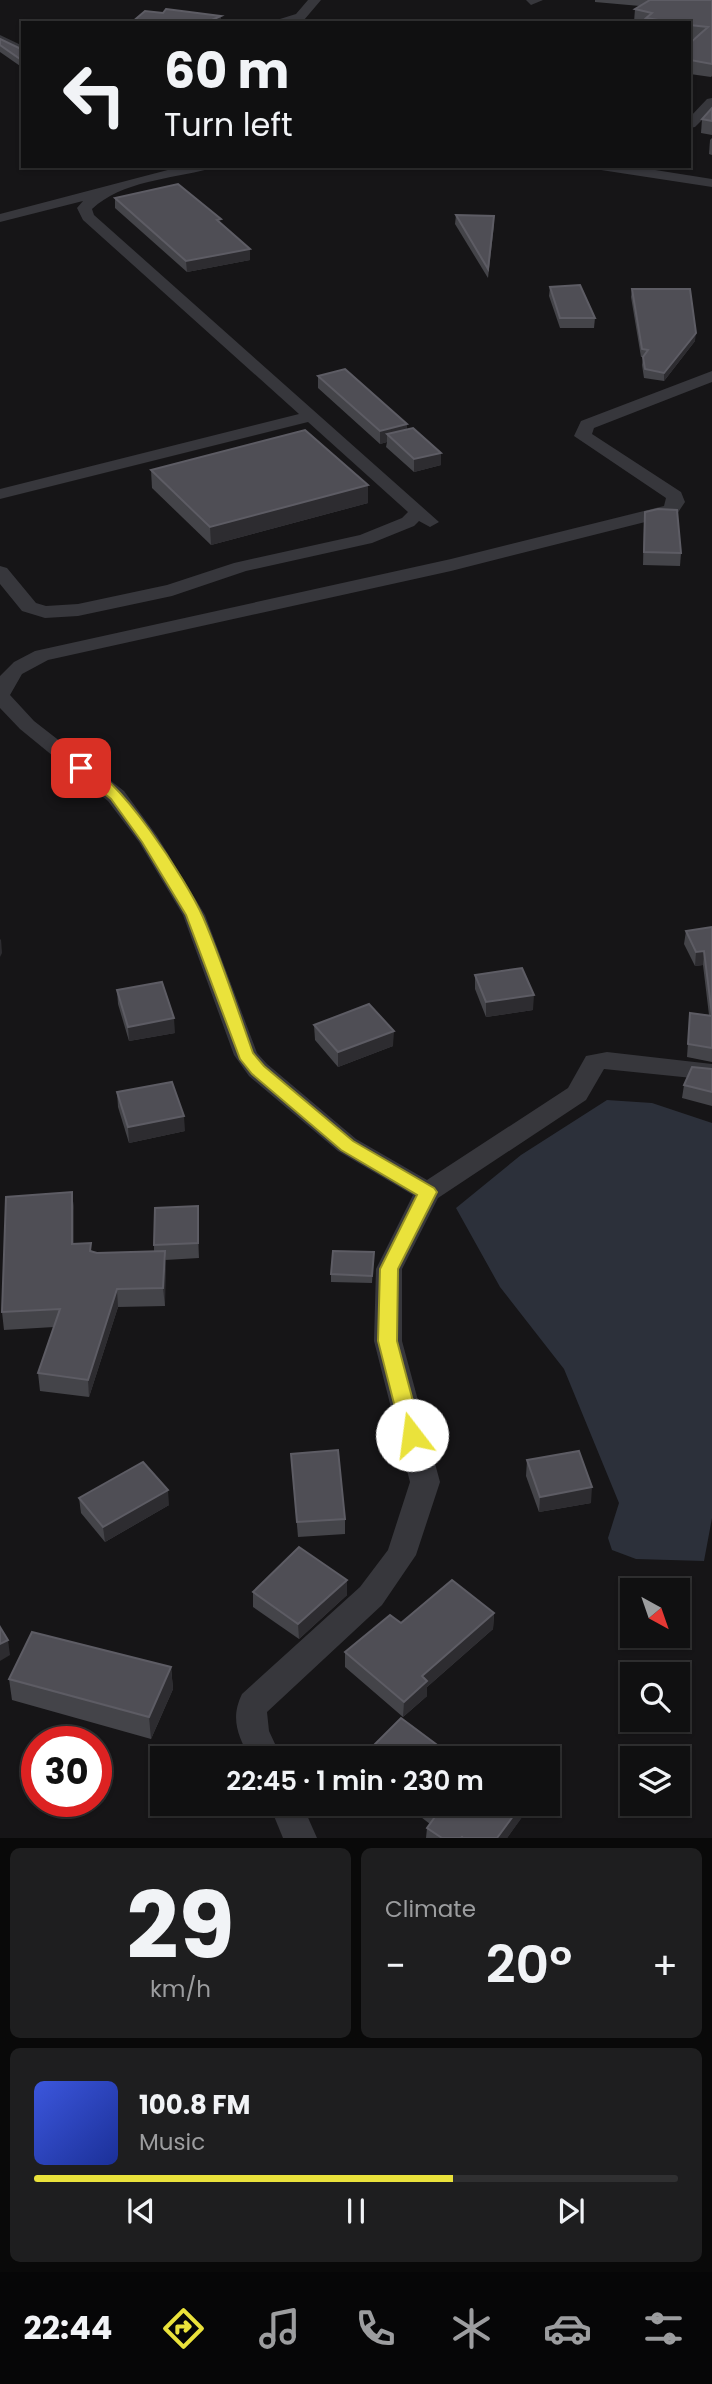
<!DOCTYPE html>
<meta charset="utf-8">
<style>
:root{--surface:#101011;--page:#1e1e1f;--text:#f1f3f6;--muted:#9c9d9f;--line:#303031;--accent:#eae23b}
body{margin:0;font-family:Poppins,sans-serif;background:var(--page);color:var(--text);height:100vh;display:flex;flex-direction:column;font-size:26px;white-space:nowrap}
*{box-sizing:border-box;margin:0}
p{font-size:23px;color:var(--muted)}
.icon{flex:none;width:38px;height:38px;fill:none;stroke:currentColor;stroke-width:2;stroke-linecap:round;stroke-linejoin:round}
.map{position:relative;height:1838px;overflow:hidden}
.drawer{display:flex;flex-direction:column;gap:10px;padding:10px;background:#090909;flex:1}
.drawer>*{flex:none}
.banner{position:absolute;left:21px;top:21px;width:670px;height:147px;border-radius:0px;box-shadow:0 2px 5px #0004,0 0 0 2px var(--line);background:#101011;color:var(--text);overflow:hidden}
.needle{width:46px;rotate:140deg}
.controls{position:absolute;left:620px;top:1578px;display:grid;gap:14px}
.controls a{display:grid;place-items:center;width:70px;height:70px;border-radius:0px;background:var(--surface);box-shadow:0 2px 5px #0004,0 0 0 2px var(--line);font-size:35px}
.speed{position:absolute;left:21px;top:1726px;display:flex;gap:14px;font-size:35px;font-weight:700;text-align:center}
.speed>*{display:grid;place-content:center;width:91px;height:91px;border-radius:50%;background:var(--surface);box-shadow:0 2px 5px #0004,0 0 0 2px var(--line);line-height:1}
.speed .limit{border:10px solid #d22;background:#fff;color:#111}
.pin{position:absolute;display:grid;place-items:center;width:60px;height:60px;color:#fff;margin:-30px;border-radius:14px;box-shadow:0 4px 10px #0006}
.me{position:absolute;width:77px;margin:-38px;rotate:345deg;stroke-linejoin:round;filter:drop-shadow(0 0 5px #0008)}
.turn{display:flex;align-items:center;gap:24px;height:147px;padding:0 28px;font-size:32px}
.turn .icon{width:91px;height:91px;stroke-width:2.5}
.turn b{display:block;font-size:49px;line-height:60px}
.big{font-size:52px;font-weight:600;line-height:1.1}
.drawer .widget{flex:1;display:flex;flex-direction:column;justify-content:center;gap:10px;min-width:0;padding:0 24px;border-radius:10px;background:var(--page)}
.drawer .dial{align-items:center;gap:0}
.dial b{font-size:91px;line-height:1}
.song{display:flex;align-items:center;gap:21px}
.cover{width:84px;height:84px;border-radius:10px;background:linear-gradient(135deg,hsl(230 70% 55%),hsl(230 70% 35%))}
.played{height:7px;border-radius:4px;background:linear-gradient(90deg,var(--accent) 65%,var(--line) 65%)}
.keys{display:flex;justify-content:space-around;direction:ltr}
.heat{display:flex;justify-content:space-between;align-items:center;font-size:38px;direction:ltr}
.drawer .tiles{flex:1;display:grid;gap:10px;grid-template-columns:1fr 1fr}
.widget:last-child{grid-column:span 2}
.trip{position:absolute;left:150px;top:1746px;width:410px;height:70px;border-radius:0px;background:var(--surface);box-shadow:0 2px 5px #0004,0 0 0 2px var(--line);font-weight:600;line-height:70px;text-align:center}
.tab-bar{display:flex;height:112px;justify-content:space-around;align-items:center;background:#060607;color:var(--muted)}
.tab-bar .icon{width:49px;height:49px}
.tab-bar .active{color:var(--accent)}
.tab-bar b{font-size:32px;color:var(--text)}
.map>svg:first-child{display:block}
.water{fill:#2c303a}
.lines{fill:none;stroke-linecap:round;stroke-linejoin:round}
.minor{fill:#37373c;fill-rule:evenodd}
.wall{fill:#444449}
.shaded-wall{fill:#2d2c30}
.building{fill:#4f4e55;stroke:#5d5c64;stroke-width:2}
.route{fill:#eae23b;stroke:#989326;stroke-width:2}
</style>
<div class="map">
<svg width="712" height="1838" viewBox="0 0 712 1838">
<rect width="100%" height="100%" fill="#161517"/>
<!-- water -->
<path class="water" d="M607 1100 652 1103 712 1123V1518L704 1561 636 1559 612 1550 608 1538 619 1503 564 1369 500 1287 456 1208 521 1155Z"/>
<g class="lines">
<!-- minor -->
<g class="minor">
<path d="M308 0H321L304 20 267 23 296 14Z"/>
<path d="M526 0H543L531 5Z"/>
<path d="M0 35 23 46V55L0 44Z"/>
<path d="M712 98V110L695 127 690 128V117L707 99Z"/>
<path d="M183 166H211L209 169C170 179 122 181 92 209L94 215 439 522 430 527 419 521 414 526 372 543 246 571 172 596 78 616 45 618 22 611 0 584V566L7 568 36 603 46 606 78 604 167 585 234 563 360 535 402 518 408 512 308 422 0 499V489L299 414 83 220 77 208 83 201 0 222V214Z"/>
<path d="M594 166H630L712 179V187L601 170Z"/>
<path d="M712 371V382L594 428 592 434 681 492 685 502 677 514 451 571 48 660 22 674 10 695 34 721 124 791 157 836 205 915 257 1053 267 1064 356 1139 427 1180 568 1088 586 1056 607 1052 712 1064V1080L604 1069 586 1100 438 1198 402 1269V1341L440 1482 416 1555 382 1605 267 1712 269 1731 282 1759H250C238 1735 230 1719 242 1694L360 1587 388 1550 410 1482 374 1341 376 1269 413 1195 338 1151 249 1076 234 1055 183 915 139 842 108 801 20 729 0 708V676L14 662 35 651 451 559 664 506 666 498 574 436 581 421Z"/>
<path d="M269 1804H302L317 1838H283Z"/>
</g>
</g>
<!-- wall -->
<g class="wall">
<path d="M595 0H712V76L711 77 690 74V43L695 39 690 38V23L634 22 635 9 640 6 595 2Z"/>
<path d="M0 39 23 50V68L0 52Z"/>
<path d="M712 108V135L701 133 702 119Z"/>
<path d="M712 138V155L709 154 710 140Z"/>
<path d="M115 198 221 224 250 249V260L187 272 115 208Z"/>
<path d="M456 215 494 225 488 278 455 224Z"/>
<path d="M550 287 595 318 594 328H560L549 296Z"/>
<path d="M632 289 695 341 664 381 644 378 642 365 643 357H641L631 297Z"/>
<path d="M318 376 407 429 441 465 414 472 386 447 387 442 380 444 318 388Z"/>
<path d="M151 470 368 485V503L211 545 152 488Z"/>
<path d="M644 525 681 553 680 566 643 565Z"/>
<path d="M712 927V1062L687 1057 690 1013 709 1015 703 965 695 966 684 944 686 931Z"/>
<path d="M475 975 533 1010 486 1017 475 989Z"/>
<path d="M117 990 175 1033 129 1041 118 1004Z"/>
<path d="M314 1025 393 1046 338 1067 315 1040Z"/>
<path d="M712 1069V1106L682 1098 684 1085Z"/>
<path d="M117 1092 185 1131 129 1143 118 1107Z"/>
<path d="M72 1192 74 1210V1243L97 1253 154 1252V1245L198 1206 199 1258 165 1260V1306L118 1307 89 1397 40 1391 38 1373 54 1327 4 1330 2 1312Z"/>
<path d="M374 1252 372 1283 331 1282V1274Z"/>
<path d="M291 1454 345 1519V1534L298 1537Z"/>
<path d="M527 1460 591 1503 539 1512 526 1476Z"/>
<path d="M79 1498 169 1505 105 1542 81 1513Z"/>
<path d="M347 1580V1595L299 1639 253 1607V1592Z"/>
<path d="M494 1613 493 1629 427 1687V1696L403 1717 345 1667V1652L401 1623Z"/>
<path d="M171 1667 173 1689 151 1739 12 1700 9 1679Z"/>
<path d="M404 1804H531L507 1838H426L427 1828 430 1824Z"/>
</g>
<!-- shaded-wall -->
<g class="shaded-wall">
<path d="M221 16V23H205Z"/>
<path d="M250 249V260L187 272 186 261Z"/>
<path d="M696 333 695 341 664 381V373Z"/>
<path d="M407 424V437L387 434V442L380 444V431Z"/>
<path d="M441 453V465L414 472V459Z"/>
<path d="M368 485V503L211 545 210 527Z"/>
<path d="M1 939 2 953 0 957V940Z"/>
<path d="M704 951 703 965 695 966 696 952Z"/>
<path d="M534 995 533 1010 486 1017V1002Z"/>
<path d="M174 1018 175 1033 129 1041 128 1027Z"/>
<path d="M394 1031 393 1046 338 1067V1052Z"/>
<path d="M184 1116 185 1131 129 1143 128 1127Z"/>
<path d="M72 1192 74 1210V1261L72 1244Z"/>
<path d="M198 1206 199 1221V1258L198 1243Z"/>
<path d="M165 1251 166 1269 165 1306 163 1288Z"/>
<path d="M117 1289 118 1307 89 1397 88 1380Z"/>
<path d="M592 1487 591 1503 539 1512 540 1497Z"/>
<path d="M168 1490 169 1505 105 1542 103 1527Z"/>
<path d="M347 1580V1595L299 1639 298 1624Z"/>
<path d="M494 1613 493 1629 427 1687V1696L403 1717 404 1702 422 1676Z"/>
<path d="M8 1640 10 1655 0 1661V1644Z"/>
<path d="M171 1667 173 1689 151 1739 149 1717Z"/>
<path d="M522 1804 531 1805 507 1838H497Z"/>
</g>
<!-- building -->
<g class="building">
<path d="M650 0H712V64L690 60V43L708 27 690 25V23H677L646 18 652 13 635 9Z"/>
<path d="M166 9 221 16 205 23H131L145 11 163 13Z"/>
<path d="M0 39 23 50V61L0 45Z"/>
<path d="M712 108V121L702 119Z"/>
<path d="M178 184 221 219 217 220 250 249 186 261 115 198Z"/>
<path d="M456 215 494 216 488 269Z"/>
<path d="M580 285 595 318H560L550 287Z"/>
<path d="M632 289H690L696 333 664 373 645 369 643 357 648 350 642 349Z"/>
<path d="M345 369 407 424 380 431 318 376Z"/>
<path d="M413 428 441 453 414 459 387 434Z"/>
<path d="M305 430 368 485 210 527 151 470Z"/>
<path d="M658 509 677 510 681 553 644 552 645 512Z"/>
<path d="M712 927V1015L704 951 696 952 686 931Z"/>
<path d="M522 968 534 995 486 1002 475 975Z"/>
<path d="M162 982 174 1018 128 1027 117 990Z"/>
<path d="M369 1004 394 1031 338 1052 314 1025Z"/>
<path d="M690 1013 712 1016V1048L688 1044Z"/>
<path d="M692 1067 712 1069V1092L684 1085Z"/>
<path d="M172 1082 184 1116 128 1127 117 1092Z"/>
<path d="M72 1192V1244L91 1243 90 1251 97 1253 165 1251 163 1288 117 1289 88 1380 38 1373 60 1309 2 1312 6 1197Z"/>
<path d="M198 1206V1243L154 1245 155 1208Z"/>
<path d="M333 1251 374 1252 372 1276 331 1274Z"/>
<path d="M338 1450 345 1519 297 1522 291 1454Z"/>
<path d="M579 1451 592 1487 540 1497 527 1460Z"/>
<path d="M143 1462 168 1490 103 1527 79 1498Z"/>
<path d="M299 1547 347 1580 298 1624 253 1592Z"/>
<path d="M452 1580 494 1613 422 1676 427 1681 404 1702 345 1652 390 1615 401 1623Z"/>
<path d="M0 1627 8 1640 0 1644Z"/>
<path d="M32 1632 171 1667 149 1717 9 1679Z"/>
<path d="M401 1718 456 1759H364L362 1757Z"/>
<path d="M424 1804H522L497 1838H463L462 1837 461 1838H442L427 1828 437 1814Z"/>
</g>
<!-- route -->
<path class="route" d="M81 763C118 773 187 881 203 917 222 961 237 1008 253 1053L264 1066 353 1141 434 1188 437 1192 398 1269 397 1341 422 1435 419 1441 412 1443 405 1441 402 1435 378 1341 380 1269 417 1195 341 1150 252 1074 240 1059 186 915 142 842 111 799 73 768Z"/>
</svg>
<div class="controls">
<a><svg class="needle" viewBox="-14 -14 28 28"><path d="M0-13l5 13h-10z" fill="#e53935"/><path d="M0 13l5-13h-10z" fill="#9c9d9f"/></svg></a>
<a><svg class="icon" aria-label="search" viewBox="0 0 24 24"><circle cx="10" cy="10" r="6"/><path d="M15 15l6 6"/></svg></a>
<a><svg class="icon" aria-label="layers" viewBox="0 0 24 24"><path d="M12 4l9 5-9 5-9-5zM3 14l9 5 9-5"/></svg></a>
</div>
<div class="speed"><div class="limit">30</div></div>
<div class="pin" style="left:81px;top:768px;background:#d93025"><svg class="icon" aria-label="arrive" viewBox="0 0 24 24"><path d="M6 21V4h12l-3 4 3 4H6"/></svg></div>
<svg class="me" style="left:412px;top:1435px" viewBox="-20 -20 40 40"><circle r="19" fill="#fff"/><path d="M0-13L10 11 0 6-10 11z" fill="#eae23b"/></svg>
<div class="trip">22:45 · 1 min · 230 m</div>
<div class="banner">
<div class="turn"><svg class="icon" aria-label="left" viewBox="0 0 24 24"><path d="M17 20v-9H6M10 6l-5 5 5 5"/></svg><div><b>60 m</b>Turn left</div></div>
</div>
</div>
<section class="drawer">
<div class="tiles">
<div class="widget dial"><b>29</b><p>km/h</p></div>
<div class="widget"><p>Climate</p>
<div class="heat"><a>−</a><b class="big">20°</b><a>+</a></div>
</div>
<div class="widget">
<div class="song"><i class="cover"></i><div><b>100.8 FM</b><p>Music</p></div></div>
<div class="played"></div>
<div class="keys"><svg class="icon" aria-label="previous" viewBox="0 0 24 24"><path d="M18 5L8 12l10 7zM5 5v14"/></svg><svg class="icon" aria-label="pause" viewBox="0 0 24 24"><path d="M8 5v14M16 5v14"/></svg><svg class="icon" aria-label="next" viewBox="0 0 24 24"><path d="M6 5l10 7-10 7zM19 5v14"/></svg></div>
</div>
</div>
</section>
<nav class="tab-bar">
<b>22:44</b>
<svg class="icon active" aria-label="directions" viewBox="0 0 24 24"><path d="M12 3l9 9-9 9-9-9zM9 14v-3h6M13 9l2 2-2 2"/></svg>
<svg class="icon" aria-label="music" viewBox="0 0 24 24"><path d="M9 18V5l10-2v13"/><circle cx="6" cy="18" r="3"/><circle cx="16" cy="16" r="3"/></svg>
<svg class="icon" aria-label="phone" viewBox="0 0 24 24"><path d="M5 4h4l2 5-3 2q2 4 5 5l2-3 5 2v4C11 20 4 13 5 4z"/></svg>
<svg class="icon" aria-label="climate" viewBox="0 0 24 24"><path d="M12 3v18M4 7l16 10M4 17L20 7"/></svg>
<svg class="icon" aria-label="car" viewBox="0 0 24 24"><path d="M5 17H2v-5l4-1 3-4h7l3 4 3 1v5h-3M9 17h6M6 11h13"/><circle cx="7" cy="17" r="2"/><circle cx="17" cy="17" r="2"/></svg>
<svg class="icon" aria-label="filters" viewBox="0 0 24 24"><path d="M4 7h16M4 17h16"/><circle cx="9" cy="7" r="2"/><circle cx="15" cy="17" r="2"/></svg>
</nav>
